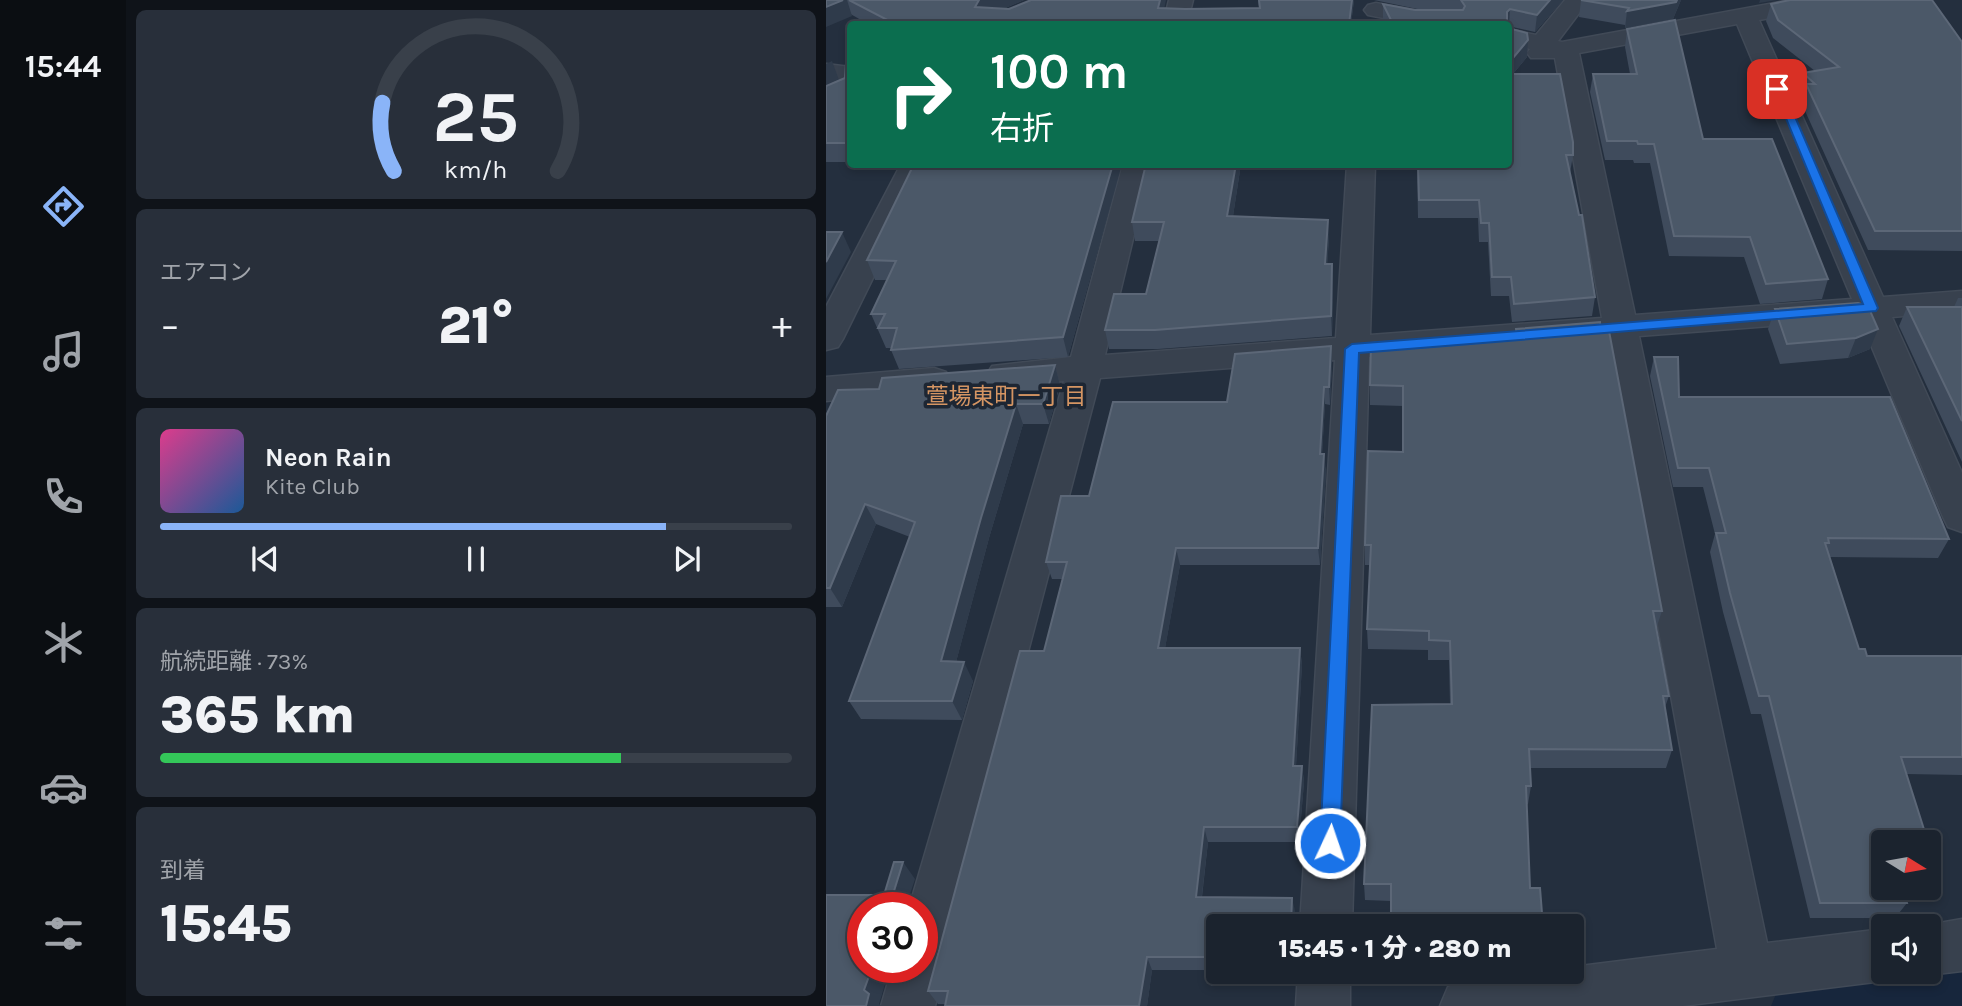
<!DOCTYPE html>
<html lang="ja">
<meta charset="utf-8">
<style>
:root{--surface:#1b232e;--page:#282f3a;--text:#f1f3f6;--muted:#a0a4aa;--line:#39404a;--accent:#8ab4f8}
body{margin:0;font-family:Karla,"Noto Sans JP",sans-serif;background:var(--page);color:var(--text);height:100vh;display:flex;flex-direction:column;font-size:26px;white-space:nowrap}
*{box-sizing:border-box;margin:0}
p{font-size:23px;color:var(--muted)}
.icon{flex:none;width:38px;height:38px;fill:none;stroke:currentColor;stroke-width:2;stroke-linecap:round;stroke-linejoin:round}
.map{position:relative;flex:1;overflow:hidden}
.side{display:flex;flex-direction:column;gap:10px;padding:10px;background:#0f1319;width:700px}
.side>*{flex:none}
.banner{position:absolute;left:21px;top:21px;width:665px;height:147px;border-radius:7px;box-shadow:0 4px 10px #0003,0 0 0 2px var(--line);background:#0b6e4f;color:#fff;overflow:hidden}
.needle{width:46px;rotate:101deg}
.fabs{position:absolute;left:1045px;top:830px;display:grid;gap:14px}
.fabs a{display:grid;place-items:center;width:70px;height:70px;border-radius:7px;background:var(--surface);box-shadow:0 4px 10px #0003,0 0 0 2px var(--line);font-size:35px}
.speed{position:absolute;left:21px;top:892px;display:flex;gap:14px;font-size:35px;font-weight:700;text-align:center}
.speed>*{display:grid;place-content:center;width:91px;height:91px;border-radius:50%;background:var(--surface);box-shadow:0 4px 10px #0003,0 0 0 2px var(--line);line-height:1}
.speed .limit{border:10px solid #d22;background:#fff;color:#111}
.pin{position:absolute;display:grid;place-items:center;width:60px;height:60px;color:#fff;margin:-30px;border-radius:14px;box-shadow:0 4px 10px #0006}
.me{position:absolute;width:77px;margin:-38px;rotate:3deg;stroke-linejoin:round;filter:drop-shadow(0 0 5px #0008)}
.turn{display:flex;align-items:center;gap:24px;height:147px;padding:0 28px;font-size:32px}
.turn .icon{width:91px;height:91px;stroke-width:2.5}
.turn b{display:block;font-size:49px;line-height:60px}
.big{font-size:52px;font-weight:800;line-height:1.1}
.side .tile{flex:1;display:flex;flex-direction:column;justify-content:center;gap:10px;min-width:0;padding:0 24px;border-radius:10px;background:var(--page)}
.side .dial{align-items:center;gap:0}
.dial svg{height:182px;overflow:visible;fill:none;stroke:var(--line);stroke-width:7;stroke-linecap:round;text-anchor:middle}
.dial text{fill:var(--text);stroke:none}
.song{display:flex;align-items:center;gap:21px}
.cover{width:84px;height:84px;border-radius:10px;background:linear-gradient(135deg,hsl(330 70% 55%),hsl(210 70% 35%))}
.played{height:7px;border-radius:4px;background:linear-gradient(90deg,var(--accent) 80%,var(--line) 80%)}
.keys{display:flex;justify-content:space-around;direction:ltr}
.heat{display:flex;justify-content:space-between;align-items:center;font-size:38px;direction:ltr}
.charge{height:10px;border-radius:5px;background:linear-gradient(90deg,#34c759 73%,var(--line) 0)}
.trip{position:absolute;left:380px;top:914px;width:378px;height:70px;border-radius:7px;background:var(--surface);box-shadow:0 4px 10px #0003,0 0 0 2px var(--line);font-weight:800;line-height:70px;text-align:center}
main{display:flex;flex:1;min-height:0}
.tabs{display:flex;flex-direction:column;width:126px;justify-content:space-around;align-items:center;background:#0b0e12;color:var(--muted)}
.tabs .icon{width:49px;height:49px}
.tabs .selected{color:var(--accent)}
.tabs b{font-size:32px;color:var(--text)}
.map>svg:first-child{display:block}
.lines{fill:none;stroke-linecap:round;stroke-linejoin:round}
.river{fill:#17263c;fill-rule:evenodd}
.minor-casing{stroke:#414a57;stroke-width:3}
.minor{fill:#38414e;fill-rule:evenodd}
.wall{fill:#3f4b5c}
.shaded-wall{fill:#2f3b4b}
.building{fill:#4b5868;stroke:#5c6777;stroke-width:2}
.route{fill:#1a73e8;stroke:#114b97;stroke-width:2}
.labels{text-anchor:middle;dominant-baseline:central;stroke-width:7;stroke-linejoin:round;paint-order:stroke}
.neighbourhood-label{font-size:23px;fill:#d59563;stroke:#1d2633}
</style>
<main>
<nav class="tabs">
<b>15:44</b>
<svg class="icon selected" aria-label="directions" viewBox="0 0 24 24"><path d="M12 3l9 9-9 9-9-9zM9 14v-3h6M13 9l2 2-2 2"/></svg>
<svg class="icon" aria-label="music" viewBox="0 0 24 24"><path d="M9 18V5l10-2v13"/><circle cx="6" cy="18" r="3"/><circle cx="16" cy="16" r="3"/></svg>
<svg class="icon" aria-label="phone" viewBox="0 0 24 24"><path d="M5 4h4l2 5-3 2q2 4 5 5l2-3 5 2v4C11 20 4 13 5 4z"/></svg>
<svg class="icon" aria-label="climate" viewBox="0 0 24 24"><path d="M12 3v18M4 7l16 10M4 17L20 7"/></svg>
<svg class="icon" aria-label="car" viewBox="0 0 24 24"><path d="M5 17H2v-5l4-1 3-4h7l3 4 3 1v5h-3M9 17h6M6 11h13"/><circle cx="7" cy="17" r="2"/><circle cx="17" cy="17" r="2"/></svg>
<svg class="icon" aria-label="filters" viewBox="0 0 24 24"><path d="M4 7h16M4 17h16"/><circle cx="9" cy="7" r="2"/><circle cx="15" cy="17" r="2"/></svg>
</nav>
<section class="side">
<div class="tile dial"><svg viewBox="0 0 100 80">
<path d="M14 69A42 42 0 1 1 86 69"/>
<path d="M14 69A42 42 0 0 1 9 39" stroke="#8ab4f8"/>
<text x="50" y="56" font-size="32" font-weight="700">25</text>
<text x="50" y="72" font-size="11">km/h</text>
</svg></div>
<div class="tile"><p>エアコン</p>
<div class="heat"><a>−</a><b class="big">21°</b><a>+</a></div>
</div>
<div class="tile">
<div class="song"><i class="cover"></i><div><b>Neon Rain</b><p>Kite Club</p></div></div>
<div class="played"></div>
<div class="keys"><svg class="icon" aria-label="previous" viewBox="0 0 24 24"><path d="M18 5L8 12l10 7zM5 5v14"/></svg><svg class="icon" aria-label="pause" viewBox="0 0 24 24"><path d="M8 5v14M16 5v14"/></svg><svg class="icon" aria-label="next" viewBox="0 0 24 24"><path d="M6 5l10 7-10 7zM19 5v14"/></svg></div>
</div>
<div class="tile"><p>航続距離 · 73%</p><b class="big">365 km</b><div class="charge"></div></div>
<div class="tile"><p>到着</p><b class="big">15:45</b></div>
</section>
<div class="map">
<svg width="1136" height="1006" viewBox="0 0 1136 1006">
<rect width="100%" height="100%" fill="#242f3e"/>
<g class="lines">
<!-- river -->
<path class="river" d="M1136 938V1006H945L960 970 996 955 1057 948V971H1102V942Z"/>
<!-- minor casing -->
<g class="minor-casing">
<g id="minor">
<path d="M343 0H367L361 24H337Z"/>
<path d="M739 0H763L732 41 736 42 965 0H1016L1012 5 1004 7 933 20 1057 297 1136 291V311L1066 317 1136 473V532L1122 527 1117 517 1034 319 813 336 941 943 1057 929V971L1075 973 1057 981 856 1006H614L622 987C660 971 705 971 746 971V967L891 949 780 339 543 357 526 926H474L509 360 274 378 109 1006H55L66 968H96V908H83L238 381 178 386 166 382 161 374 166 366 245 357 297 164H325L279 355 510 338 521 164H549L544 335 776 318 729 58H705L701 53 704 49 682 43V29L710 35ZM911 24 1026 299 809 315 753 53Z"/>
<path d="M550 3 624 17 633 19 636 24H589L542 15 538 10 542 5Z"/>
<path d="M0 64 24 67V83L0 80Z"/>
<path d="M75 164H103L17 339 12 347 0 350V307Z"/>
<path d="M108 368 120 372 125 380 120 388 0 401V377Z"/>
<path d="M1136 919V971L1102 975 1093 971H1102V926H1096Z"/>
<path d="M472 971H524V1006H470Z"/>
</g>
</g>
<!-- minor -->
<use href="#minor" class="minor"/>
</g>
<!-- wall -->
<g class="wall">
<path d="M0 0H198L177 9H359L433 8 432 0H528L525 24H42Z"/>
<path d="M548 0H737L709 32 682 26V24H559L557 21V4L589 10H596Z"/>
<path d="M755 0H855L847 19 799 28V25L753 17Z"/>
<path d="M945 4 1136 42V251L1042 250 975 102 977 96 972 91 977 73 989 71 947 38 940 21Z"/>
<path d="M682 28 701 57 687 74 747 155 744 173 769 297 766 316 686 322 683 296H665L662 242H653L652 218H592L591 164H682Z"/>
<path d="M801 29 877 139 1002 279 996 299 934 304 918 257 843 256 824 163H808L807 160H779L764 92 767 74H804L799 47Z"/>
<path d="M24 64V162H0V86L19 78Z"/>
<path d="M88 164H296L242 357 73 369 65 350 66 348H60L45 314 61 280H49L41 260Z"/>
<path d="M320 164H415L407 216 503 239 501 264 507 284 506 336 332 349H283L279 330 320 294 333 241H309L306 222Z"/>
<path d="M1132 298H1136V462L1073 326 1081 307H1128Z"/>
<path d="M1032 303 1044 349 1022 358 954 364 942 329 949 309Z"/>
<path d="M690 329 836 611 830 629 843 696 839 707 846 750 840 768H704L705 786 702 804 565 901 539 900 538 884 624 704 623 660H602V650L542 649 541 629 544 565H539V545L577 452V406L544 405V385L689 338Z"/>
<path d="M505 346 506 364 504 405 499 404 496 454 500 471 494 565H354L339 648H474L476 665 470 766H476L478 782 473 842H382L376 897 469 911 464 986H385L381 973V970H326L321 1006H119L120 1004H112L102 991 218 651 237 579H226L220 562 263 496 401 402Z"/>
<path d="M828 357 853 397 1123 539 1112 558 1004 557 1033 649 1041 656H1136V775L1081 774 1057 842 1081 903 1069 918H984L935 714H925L897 612 884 552 889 534 877 487H847L824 376Z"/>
<path d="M229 365 234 385 223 424H197L163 538 130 662 147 681 136 720 35 719 23 701 84 537 50 524 16 607H0V416Z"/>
<path d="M1102 843 1111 871 1102 881Z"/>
<rect x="565" y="971" width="67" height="5"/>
</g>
<!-- shaded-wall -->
<g class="shaded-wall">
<path d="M17 0H21L26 16 0 27V7Z"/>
<path d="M153 0H198L158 17 149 7Z"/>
<path d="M334 0H340L335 24 332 8Z"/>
<path d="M526 0H528L525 24H523Z"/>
<path d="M724 0H737L709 32 711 15Z"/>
<path d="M851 0H855L847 19 799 28 801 11Z"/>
<path d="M934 0H951L933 3Z"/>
<path d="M684 9 683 26 682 24H680L681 12Z"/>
<path d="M702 40 701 57 682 80V64Z"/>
<path d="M6 61 13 80 0 85V64Z"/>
<path d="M287 164H296L242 357 237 337Z"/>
<path d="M410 164H415L404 235 401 216Z"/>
<path d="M502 220 503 239 500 284 499 264Z"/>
<path d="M16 232 25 252 0 299V262Z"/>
<path d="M506 264 507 284 506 336 505 316Z"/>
<path d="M1052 329 1044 349 1022 358 1030 338Z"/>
<path d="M505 346 506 364 504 405 503 387Z"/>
<path d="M229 365 234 385 223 424 217 404Z"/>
<path d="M498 387 499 404 495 471 494 454Z"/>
<path d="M190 404 197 424 163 538 125 681 115 661 155 518Z"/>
<path d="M498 454 500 471 494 565 492 548Z"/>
<path d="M39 504 50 524 16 607 4 588Z"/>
<path d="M350 548 354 565 336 665 332 648Z"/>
<path d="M474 648 476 665 469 782 467 766Z"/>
<path d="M138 662 147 681 136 720 126 701Z"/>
<path d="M476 766 478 782 473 842 471 827Z"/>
<path d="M378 827 382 842 374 911 370 897Z"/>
<path d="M77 862 89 879 83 897 92 908H81L68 891Z"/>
<path d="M466 898 469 911 468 926H465Z"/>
<path d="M321 957 326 970 321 1006H313Z"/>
<path d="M46 968H64L53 1004 55 1006H40L38 990Z"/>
<path d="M462 971H465L464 986 462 974Z"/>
</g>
<!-- building -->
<g class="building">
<path d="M0 0H17L0 7Z"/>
<path d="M23 0H153L149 7 183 9 205 0H334L332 8 359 9 434 8 433 0H526L523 24H69Z"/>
<path d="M635 0H724L711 15 684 9 681 12V24H567L557 4 589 10H637L639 6Z"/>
<path d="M755 0H851L850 2 801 11 803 8Z"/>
<path d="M964 0H1106L1136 42V231H1049L980 84H989L977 73 1013 67 952 20 945 4Z"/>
<path d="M849 20 877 139H946L1002 279 940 284 924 237 848 236 828 144H812L811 141H781L767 74H811L801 29Z"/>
<path d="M682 28 701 33 702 40 682 64Z"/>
<path d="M20 63 24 64V143H0V86L19 78Z"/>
<path d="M682 74H734L747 142V155H740L753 215H756L769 297 688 304 685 277H666L663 223H655L653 200H593L592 164H682Z"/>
<path d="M88 164H287L237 337 65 350 71 328H52L59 314H45L70 261 41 260Z"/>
<path d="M320 164H410L401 216 502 220 499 264H506L505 316 329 330H279L288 294H320L338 222H306Z"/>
<path d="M0 232H16L0 262Z"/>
<path d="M1032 303 1042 306 1052 329 1030 338 961 344 949 309Z"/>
<path d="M1081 307H1136V421Z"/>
<path d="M774 322 775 331H783L836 611H827L843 696H837L846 750 703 749 705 786H700L704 888H714L717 926H565V884H538L546 705 626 704 624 641 603 640V631L541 629 545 545H539L542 451 577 452V386L544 385 545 343 691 338 690 329Z"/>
<path d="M505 346 503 387H498L494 454H498L492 548H350L332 648H474L467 766H476L471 827H378L370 897 466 898 465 926H392V971H462V974L381 973 383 957H321L313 1006H119L122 991H102L194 651H218L241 562H220L235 496H263L287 402H401L409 354Z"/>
<path d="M828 357H852L853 397H1064L1123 539 1002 538 1003 543H999L1033 649H1039L1041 656H1136V757H1075L1102 842H1057V887H1076L1081 903H994L943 696H933L904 593 890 533H900L883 468H852Z"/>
<path d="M229 365 217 404H190L155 518 115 661 138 662 126 701H23L89 522 39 504 4 588H0V416L12 390 53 389 56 378Z"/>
<path d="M1102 843 1111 871 1102 870Z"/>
<path d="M68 862H77L68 891 71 894H81V908H37V968H46L38 990 43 994 40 1006H0V895H58Z"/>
</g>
<!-- route -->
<path class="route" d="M947 87 957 89 1052 308 1050 311 533 353 514 843 511 850 504 853 497 850 494 843 519 349 526 344 1037 304Z"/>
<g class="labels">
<!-- neighbourhood labels -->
<g class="neighbourhood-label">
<text x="180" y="396">萱場東町一丁目</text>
</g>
</g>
</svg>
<div class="fabs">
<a><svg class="needle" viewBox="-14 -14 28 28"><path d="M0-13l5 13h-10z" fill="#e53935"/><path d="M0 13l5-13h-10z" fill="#a0a4aa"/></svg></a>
<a><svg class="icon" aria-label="sound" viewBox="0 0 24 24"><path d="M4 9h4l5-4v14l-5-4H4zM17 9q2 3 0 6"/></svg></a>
</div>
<div class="speed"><div class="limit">30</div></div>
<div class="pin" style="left:951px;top:89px;background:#d93025"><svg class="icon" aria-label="arrive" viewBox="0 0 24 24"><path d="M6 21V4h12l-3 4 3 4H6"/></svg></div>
<svg class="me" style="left:504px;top:843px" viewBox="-20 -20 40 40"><circle r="17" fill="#1a73e8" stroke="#fff" stroke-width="3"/><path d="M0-11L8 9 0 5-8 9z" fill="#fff"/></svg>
<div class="trip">15:45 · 1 分 · 280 m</div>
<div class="banner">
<div class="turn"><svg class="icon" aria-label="right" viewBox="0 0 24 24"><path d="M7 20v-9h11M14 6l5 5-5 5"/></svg><div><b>100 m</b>右折</div></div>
</div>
</div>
</main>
